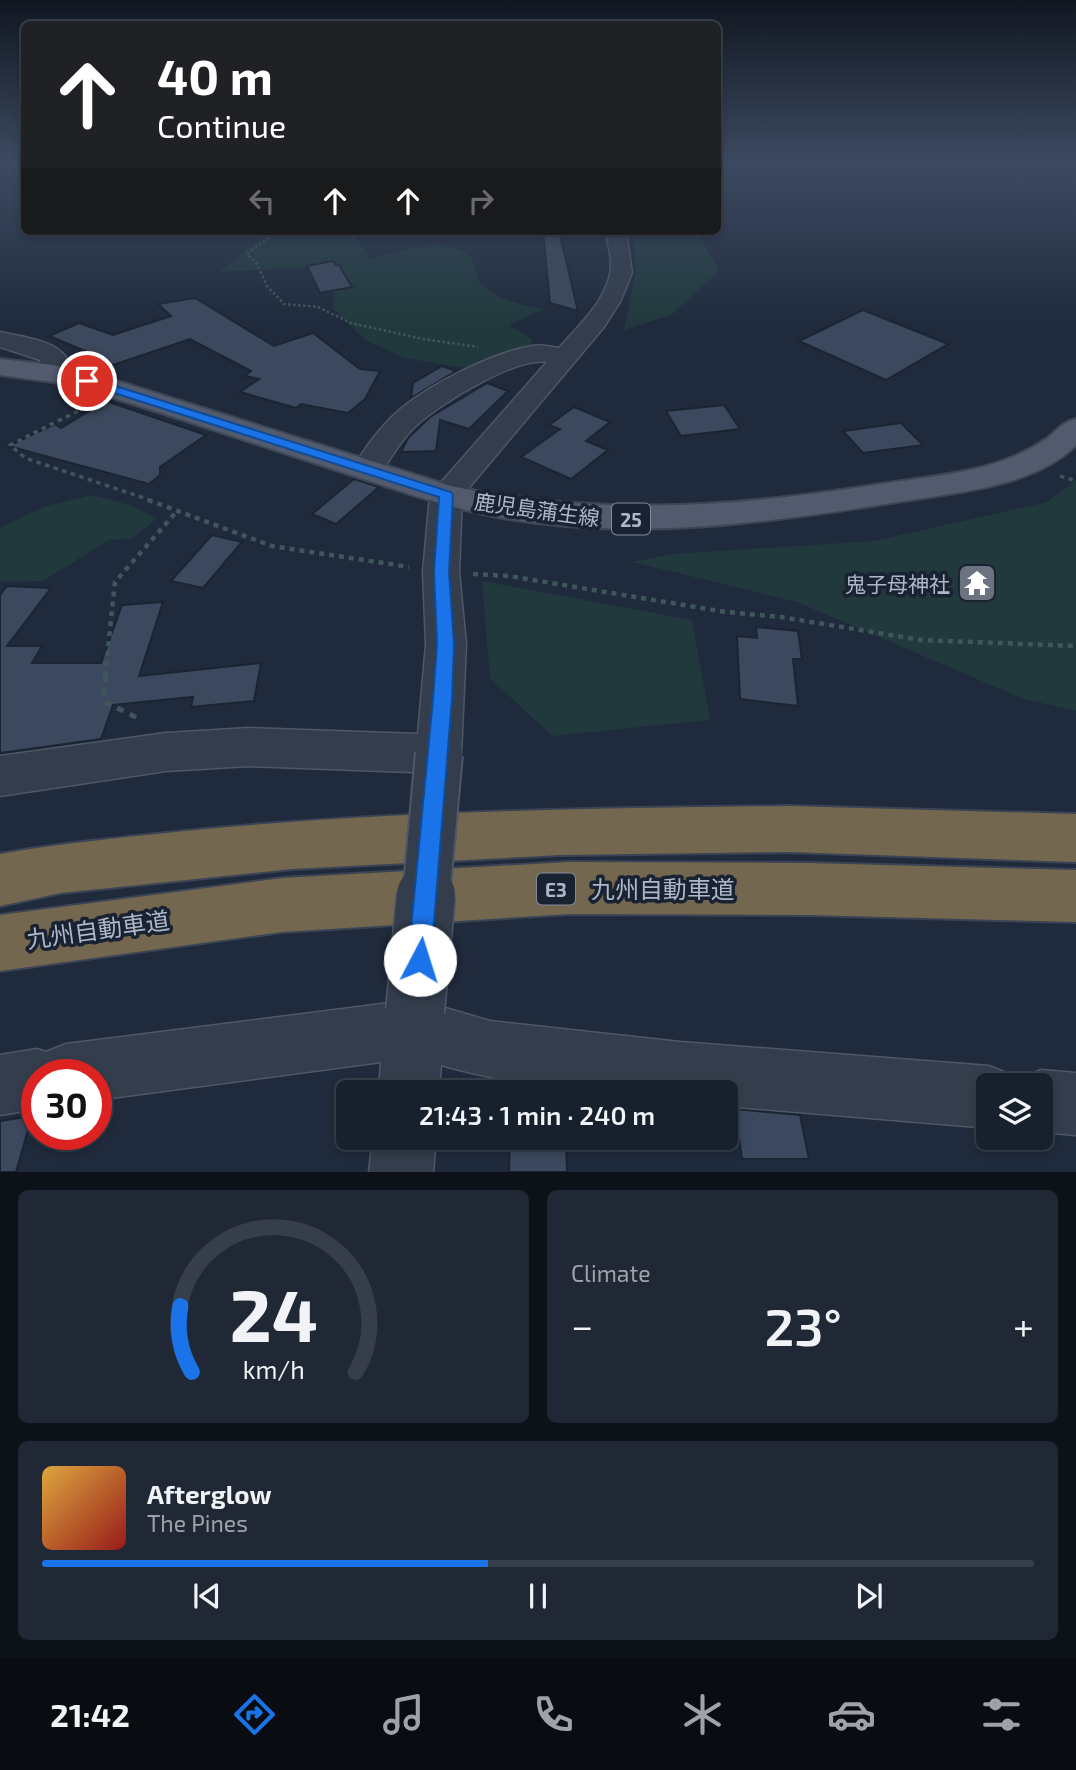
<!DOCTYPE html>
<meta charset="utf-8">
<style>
:root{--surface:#17202d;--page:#202835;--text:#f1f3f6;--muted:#9ea3aa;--line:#363e49;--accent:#1a73e8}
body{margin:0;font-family:"Exo 2","Noto Sans JP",sans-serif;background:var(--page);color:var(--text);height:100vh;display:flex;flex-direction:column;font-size:26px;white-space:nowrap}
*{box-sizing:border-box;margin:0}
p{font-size:23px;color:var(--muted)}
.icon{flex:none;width:38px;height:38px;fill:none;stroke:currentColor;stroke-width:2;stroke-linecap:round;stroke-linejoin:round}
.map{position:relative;height:1172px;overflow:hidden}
.details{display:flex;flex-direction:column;gap:18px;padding:18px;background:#0d1219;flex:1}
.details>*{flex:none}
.guide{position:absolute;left:21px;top:21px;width:700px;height:214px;border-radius:10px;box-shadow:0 4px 10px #0003,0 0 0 2px var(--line);background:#202124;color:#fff;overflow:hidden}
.controls{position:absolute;left:976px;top:1073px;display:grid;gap:14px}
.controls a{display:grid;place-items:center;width:77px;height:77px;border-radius:10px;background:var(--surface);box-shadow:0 4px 10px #0003,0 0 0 2px var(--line);font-size:35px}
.speed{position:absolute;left:21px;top:1059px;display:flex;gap:14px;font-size:35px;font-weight:700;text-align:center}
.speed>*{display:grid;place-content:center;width:91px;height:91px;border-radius:50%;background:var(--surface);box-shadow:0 4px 10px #0003,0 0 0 2px var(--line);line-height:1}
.speed .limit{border:10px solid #d22;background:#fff;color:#111}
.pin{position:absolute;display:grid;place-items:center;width:60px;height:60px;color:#fff;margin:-30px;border:4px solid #fff;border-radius:50%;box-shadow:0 2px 7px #0007}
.me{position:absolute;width:77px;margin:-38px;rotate:5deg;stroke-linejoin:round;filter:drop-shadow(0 0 5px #0008)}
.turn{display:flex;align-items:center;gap:24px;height:147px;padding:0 21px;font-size:32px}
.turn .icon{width:91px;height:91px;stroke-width:2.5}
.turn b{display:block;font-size:49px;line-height:60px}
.lanes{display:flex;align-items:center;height:66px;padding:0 21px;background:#0003;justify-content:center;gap:35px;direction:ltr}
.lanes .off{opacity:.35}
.big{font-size:52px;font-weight:600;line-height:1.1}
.details .card{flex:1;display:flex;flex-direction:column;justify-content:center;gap:10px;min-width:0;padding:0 24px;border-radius:10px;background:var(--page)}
.details .dial{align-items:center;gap:0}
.dial svg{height:182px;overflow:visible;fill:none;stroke:var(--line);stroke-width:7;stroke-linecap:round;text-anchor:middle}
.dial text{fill:var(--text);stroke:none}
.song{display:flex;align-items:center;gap:21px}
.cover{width:84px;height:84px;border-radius:10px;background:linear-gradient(135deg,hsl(40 70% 55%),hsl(0 70% 35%))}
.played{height:7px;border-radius:4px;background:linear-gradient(90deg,var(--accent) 45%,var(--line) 45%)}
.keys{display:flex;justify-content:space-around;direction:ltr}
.heat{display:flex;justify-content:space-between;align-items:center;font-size:38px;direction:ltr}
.details .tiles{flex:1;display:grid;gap:18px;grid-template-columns:1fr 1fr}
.card:last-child{grid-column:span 2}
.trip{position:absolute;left:336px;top:1080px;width:402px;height:70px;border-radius:10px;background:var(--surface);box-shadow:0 4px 10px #0003,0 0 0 2px var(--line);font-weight:600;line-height:70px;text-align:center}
.tabs{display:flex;height:112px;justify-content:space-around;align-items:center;background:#090d12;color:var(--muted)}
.tabs .icon{width:49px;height:49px}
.tabs .current{color:var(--accent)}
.tabs b{font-size:32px;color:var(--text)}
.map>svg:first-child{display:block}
.green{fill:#21393d}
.building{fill:#3b485d;stroke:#1b2433;stroke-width:2}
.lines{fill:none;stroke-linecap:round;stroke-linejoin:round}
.minor-casing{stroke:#4e5767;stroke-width:3}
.major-casing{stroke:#3d4656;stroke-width:4}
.highway-casing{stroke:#3b4454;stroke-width:4}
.path-far3{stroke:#3f565b;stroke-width:2.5;stroke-dasharray:2.5 2.5;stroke-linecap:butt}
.path-far2{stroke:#3f565b;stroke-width:3.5;stroke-dasharray:4.5 4.5;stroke-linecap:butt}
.path-far1{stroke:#3f565b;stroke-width:4.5;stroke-dasharray:5 5;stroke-linecap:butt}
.path{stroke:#3f565b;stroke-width:5;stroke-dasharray:7 7;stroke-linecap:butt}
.minor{fill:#333d4c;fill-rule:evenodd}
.major{fill:#515b6d;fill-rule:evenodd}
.highway{fill:#73674f;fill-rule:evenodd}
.minor-bridge-far1-casing{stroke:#4e5767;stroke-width:50;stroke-linecap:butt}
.minor-bridge-casing{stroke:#4e5767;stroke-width:61;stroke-linecap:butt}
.minor-bridge-far1{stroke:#333d4c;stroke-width:46}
.minor-bridge{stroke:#333d4c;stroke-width:58}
.route{fill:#1a73e8;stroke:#114b97;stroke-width:2}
.labels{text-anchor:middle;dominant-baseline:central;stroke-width:7;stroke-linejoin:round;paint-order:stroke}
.shield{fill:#192231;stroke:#818a9b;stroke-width:2}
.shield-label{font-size:19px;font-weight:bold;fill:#aeb7c9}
.street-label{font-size:21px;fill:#aeb7c9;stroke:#192231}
.poi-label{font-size:21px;fill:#aeb7c9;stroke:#192231;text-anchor:end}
.near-street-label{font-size:24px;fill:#aeb7c9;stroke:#192231}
</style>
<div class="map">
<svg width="1076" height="1172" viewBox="0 0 1076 1172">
<rect width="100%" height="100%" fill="#1f2a3c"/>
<!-- green -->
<g class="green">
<path d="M271 231H350L371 259C397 252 448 234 470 257 476 263 475 275 480 282 495 300 523 305 544 309L509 325 532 339 527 364 495 373 404 358 365 340 333 309 335 281 325 266 219 272Z"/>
<path d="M633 231H697L719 271 671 315 624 330 636 270Z"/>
<path d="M1076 480V711L1024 699 797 602 632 562 673 554 874 541 1047 502Z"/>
<path d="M91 495C115 500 135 505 156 519L133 538 109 540 43 581 0 582V528L46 506Z"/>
<path d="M482 581 692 620 710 720 552 736 490 678Z"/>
</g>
<!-- building -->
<g class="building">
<path d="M543 231H559L578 311 550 303Z"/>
<path d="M333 261 336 265H339L352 287 320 293 307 266Z"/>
<path d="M195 298 274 346 313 333 360 369 380 371 365 399 348 413 301 404 296 408 240 392 259 379 245 376 251 371 190 339 110 366 79 353 85 351 49 336 79 323 113 335 171 316 158 304Z"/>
<path d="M863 310 948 344 886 380 799 341Z"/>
<path d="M442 366 456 371 411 398 413 383Z"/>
<path d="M487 383 508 391 469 429 440 420 436 451 401 452 408 438 430 417Z"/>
<path d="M104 402H109L206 435 160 467V475L149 484 8 446 55 424 61 428Z"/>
<path d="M724 405 740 429 681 436 666 411Z"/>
<path d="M574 407 610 422 586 441 608 450 571 479 521 457 560 429 549 425Z"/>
<path d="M901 423 923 445 863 453 843 431Z"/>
<path d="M354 479 379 487 336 524 312 514Z"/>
<path d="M212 535 242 542 203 588 171 581Z"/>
<path d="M7 586 51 588 7 646H42L32 663H101L122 605 163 602 139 676 261 663 254 701 191 707 193 697 113 705 101 739 0 753V595Z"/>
<path d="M756 627 798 631 802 659H793L798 706 740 699 737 636 757 638Z"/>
<path d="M735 1109 800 1115 809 1159H742Z"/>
<path d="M32 1116 16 1172H0V1121Z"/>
<path d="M510 1138H566L567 1172H509Z"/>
</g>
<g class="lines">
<!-- minor casing -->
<g class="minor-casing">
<g id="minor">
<path d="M606 231H626L632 273 620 302 604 327 462 496 459 572 466 644 461 754 455 767 439 773 249 766 166 771 0 796V756L166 733 249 728 418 734 426 644 423 572 430 495 547 362C516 357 441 403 418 424 401 439 391 458 379 476L368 478 357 476 352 469C365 449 378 429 396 413 426 386 491 353 532 346 540 344 550 347 559 348 579 325 611 297 611 264 611 253 607 242 606 231Z"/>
<path d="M0 332C20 337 53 339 66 357L64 373 60 379 51 381 42 379 38 373 40 360 0 347Z"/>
<path d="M415 982 435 991 442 1007 490 1021 680 1042 989 1066 1011 1075 1015 1085H989V1128L726 1106V1092C626 1092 538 1093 441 1065L439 1092H379L381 1062 96 1100V1074H37V1109L0 1115V1055L37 1049 46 1052 66 1044 390 1003 395 991Z"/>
<path d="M1041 1070 1076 1073V1135L1041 1132V1085H1017L1019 1079Z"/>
<path d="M373 1138H436L433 1172H369Z"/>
</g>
</g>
<!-- major casing -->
<g class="major-casing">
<path id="major" d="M0 359 53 365 114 380 451 486C593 516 726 508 868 486 906 480 946 476 983 467 1005 461 1027 452 1046 439 1057 431 1062 422 1076 419V445C1035 487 953 493 897 502 767 523 635 541 503 518 451 509 401 491 351 475 265 447 180 418 94 392L53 382 0 375Z"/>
</g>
<!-- highway casing -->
<g class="highway-casing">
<g id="highway">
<path d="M790 806 1076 814V862L790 852 561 855 292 869 61 893 0 906V854C68 842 137 836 206 829 400 811 595 808 790 806Z"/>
<path d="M569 862 808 863 1076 870V922L808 915 569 914 282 932 0 971V915L282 878Z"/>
</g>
</g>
<!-- path-far3 -->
<path class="path-far3" d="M277 231 247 254 257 264 267 286 284 304 318 307 351 323 423 339 478 347"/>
<!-- path-far2 -->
<g class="path-far2">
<path d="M86 407 10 445 25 458 153 501"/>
<path d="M1060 476 1076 481"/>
</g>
<!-- path-far1 -->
<g class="path-far1">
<path d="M148 500 272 546 409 567"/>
<path d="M473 574 509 576 726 612 781 617 921 640 1076 646"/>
<path d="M105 676 115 582 177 511"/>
</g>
<!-- path -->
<path class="path" d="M106 675 103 701 142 720"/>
<!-- minor -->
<use href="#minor" class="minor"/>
<!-- major -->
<use href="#major" class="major"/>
<!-- highway -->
<use href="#highway" class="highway"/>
<!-- minor-bridge-far1 casing -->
<g class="minor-bridge-far1-casing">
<path id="minor-bridge-far1" d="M426 896 439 754"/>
</g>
<!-- minor-bridge casing -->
<g class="minor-bridge-casing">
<path id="minor-bridge" d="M415 1011 426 895"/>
</g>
<!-- minor-bridge-far1 -->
<use href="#minor-bridge-far1" class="minor-bridge-far1"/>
<!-- minor-bridge -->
<use href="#minor-bridge" class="minor-bridge"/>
</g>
<!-- sky -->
<linearGradient id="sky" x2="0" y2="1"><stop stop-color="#111721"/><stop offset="0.5" stop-color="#3c4a61"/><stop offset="1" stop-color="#3c4a61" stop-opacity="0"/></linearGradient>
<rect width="1076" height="326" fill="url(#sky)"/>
<!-- route -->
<path class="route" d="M87 377 451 492 453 495 449 572 454 644 452 699 431 960 428 968 420 972 411 968 408 960 433 699 437 644 434 572 439 497 83 383 81 381Z"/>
<!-- icons -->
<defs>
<g id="temple-square" transform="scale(2.0125)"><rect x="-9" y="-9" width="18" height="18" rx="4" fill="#6b7280" stroke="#192231"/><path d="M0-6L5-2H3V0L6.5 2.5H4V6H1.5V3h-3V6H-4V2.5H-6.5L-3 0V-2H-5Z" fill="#fff"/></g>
</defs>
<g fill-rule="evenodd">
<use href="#temple-square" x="977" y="583"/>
</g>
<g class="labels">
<!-- shield labels -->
<g class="shield">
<rect x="612" y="503.5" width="38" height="31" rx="5"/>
<rect x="537" y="873.5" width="38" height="31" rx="5"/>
</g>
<g class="shield-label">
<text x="631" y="519">25</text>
<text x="556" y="889">E3</text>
</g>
<!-- street labels -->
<g class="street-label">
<text transform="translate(537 509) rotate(8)">鹿児島蒲生線</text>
</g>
<!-- poi labels -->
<g class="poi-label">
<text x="950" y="583">鬼子母神社</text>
</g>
<!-- near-street labels -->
<g class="near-street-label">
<text x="663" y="888">九州自動車道</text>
<text transform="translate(98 929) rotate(-8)">九州自動車道</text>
</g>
</g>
</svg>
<div class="controls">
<a><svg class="icon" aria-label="layers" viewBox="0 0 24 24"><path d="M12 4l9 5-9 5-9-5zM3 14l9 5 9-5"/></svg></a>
</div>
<div class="speed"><div class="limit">30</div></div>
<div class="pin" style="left:87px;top:381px;background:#d93025"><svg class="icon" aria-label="arrive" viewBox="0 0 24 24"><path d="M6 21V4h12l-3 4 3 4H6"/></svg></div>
<svg class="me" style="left:420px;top:960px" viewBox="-20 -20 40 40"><circle r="19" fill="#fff"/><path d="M0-13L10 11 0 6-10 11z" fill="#1a73e8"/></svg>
<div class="trip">21:43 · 1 min · 240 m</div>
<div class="guide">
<div class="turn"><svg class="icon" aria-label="ahead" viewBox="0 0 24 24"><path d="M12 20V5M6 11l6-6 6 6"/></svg><div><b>40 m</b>Continue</div></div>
<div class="lanes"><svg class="icon off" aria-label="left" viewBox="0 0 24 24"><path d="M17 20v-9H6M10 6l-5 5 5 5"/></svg><svg class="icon" aria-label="ahead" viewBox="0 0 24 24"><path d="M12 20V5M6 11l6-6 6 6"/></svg><svg class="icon" aria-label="ahead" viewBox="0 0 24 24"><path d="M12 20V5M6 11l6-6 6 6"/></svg><svg class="icon off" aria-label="right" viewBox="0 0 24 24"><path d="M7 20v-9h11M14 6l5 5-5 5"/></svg></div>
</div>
</div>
<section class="details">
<div class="tiles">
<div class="card dial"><svg viewBox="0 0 100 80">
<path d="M14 69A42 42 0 1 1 86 69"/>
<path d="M14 69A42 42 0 0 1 9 40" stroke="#1a73e8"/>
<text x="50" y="56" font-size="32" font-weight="700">24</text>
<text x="50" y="72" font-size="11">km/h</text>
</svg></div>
<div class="card"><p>Climate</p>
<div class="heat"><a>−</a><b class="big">23°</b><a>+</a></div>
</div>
<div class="card">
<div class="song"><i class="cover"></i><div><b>Afterglow</b><p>The Pines</p></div></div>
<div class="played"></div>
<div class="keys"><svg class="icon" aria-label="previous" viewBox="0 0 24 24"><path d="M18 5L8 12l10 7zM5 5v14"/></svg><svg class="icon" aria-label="pause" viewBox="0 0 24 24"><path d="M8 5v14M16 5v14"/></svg><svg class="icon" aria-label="next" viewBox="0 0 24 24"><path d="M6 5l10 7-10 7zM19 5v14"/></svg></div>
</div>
</div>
</section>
<nav class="tabs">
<b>21:42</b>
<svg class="icon current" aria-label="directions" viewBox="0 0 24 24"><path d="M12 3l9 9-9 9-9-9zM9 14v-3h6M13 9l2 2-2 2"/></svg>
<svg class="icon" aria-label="music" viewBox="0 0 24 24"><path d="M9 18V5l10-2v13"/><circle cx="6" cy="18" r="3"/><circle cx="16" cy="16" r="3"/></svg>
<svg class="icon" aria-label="phone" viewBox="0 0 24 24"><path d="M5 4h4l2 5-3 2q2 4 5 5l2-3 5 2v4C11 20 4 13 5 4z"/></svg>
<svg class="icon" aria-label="climate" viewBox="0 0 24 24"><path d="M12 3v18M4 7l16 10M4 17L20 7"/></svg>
<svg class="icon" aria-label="car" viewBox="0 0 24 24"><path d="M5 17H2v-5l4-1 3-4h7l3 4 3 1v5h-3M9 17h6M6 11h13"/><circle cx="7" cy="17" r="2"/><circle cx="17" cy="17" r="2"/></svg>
<svg class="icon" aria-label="filters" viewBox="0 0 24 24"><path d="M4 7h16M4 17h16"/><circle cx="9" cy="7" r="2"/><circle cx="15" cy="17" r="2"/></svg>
</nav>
